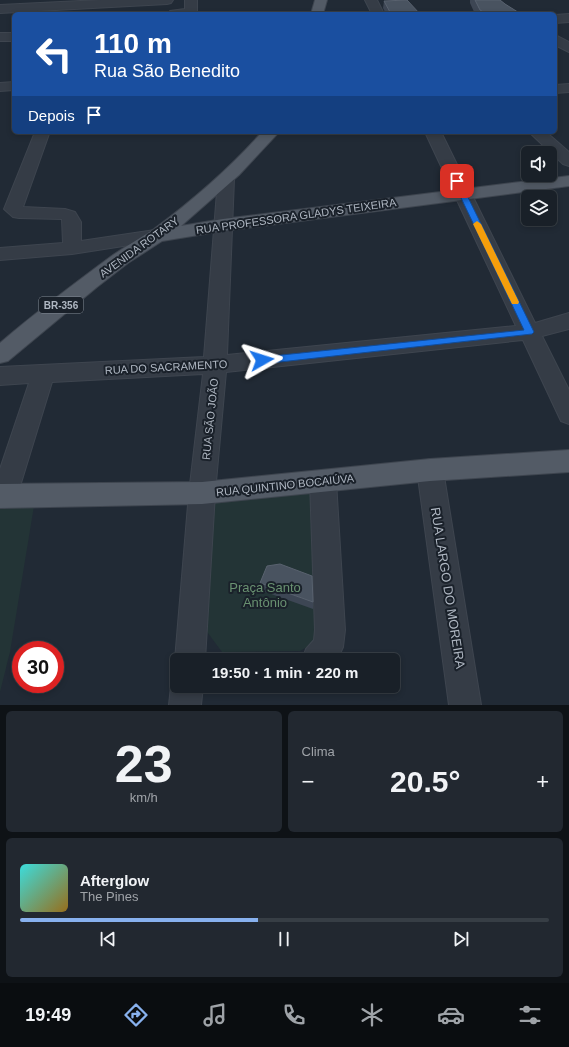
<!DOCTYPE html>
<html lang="pt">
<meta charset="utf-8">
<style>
:root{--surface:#192028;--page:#222830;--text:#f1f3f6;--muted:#9fa3a8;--line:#373e45;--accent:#88b1ee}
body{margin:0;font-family:Arial,sans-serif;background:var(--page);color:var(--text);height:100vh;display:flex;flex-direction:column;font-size:15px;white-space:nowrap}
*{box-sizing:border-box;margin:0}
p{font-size:13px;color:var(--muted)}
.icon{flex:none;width:22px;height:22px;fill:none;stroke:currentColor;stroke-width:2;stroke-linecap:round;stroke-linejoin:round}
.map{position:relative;height:705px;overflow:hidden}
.details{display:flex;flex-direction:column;gap:6px;padding:6px;background:#0e1216;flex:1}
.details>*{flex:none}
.guide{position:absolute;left:12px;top:12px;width:545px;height:122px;border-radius:6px;box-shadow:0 2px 6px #0003,0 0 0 1px var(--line);background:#1a4fa0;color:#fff;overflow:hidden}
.controls{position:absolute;left:521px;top:146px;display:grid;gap:8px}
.controls a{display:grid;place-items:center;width:36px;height:36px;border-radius:6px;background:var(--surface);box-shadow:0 2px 6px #0003,0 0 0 1px var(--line);font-size:20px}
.speed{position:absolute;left:12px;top:641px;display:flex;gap:8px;font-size:20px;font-weight:700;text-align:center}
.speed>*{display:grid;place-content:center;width:52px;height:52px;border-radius:50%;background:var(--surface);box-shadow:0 2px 6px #0003,0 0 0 1px var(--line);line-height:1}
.speed .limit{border:6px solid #d22;background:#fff;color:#111}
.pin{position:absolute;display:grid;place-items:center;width:34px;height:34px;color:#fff;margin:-17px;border-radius:8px;box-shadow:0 2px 6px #0006}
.me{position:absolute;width:44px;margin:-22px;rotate:84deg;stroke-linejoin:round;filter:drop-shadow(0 0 3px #0008)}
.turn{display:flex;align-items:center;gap:14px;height:84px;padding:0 16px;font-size:18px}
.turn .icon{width:52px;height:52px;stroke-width:2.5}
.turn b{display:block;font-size:28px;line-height:34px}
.then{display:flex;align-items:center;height:38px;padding:0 16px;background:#0003;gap:8px;font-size:15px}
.big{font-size:30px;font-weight:700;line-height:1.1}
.details .card{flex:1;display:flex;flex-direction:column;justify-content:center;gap:6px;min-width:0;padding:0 14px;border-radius:6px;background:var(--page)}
.details .dial{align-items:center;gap:0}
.dial b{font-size:52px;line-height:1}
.song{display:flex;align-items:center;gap:12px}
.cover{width:48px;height:48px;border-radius:6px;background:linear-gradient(135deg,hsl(180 70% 55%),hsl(40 70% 35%))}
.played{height:4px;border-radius:2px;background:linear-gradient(90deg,var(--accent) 45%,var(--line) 45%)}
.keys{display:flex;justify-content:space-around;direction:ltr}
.heat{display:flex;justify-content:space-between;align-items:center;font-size:22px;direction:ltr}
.details .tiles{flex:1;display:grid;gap:6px;grid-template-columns:1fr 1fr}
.card:last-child{grid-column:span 2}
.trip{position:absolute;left:170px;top:653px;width:230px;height:40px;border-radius:6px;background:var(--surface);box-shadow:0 2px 6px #0003,0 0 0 1px var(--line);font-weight:700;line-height:40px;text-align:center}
.tabs{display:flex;height:64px;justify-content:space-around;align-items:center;background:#0a0d10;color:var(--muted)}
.tabs .icon{width:28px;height:28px}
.tabs .current{color:var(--accent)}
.tabs b{font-size:18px;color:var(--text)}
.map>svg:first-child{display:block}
.green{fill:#233436}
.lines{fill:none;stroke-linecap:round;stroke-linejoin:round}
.minor-casing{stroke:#3e454f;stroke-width:2}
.major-casing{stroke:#3e454f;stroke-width:2}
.minor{fill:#353c46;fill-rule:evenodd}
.major{fill:#535b66;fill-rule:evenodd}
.wall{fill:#3d4654}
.building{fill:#495360;stroke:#59626f}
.route{fill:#1a73e8;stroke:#114b97}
.slow{fill:#f59e0b}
.labels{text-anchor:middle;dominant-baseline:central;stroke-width:4;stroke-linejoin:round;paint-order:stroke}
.shield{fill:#1a212a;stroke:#828a94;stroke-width:1}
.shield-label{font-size:10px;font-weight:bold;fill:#afb7c2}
.street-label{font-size:11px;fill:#afb7c2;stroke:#1a212a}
.near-park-label{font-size:13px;fill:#699171;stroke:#1a212a}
.near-street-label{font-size:13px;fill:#afb7c2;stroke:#1a212a}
</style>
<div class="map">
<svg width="569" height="705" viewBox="0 0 569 705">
<rect width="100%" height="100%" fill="#212a35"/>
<!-- green -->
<g class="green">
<path d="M310 489 316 510 319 640 300 651 222 652 205 629 215 499Z"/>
<path d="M34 506 10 652 0 692V507Z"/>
</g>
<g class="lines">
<!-- minor casing -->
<g class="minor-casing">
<g id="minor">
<path d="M101 0H173L171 3 167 4 0 13V5Z"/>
<path d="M185 0H197V11L195 14H168L170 11 185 9Z"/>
<path d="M365 0H377L384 14H372Z"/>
<path d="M569 14V22L555 23V15Z"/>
<rect x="0" y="33" width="14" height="8"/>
<path d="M555 35 569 42V52L555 45Z"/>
<path d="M14 82V90L0 91V83Z"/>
<path d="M569 84V92L555 93V85Z"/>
<path d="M35 132H47L49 134 23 207 65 209 75 212 81 222V241L155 230 162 232 164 236 162 240 72 254 0 260V248L63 243 62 219 19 218 13 217 4 209Z"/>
<path d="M425 132H441L535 323 569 313V329L542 336 569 390V424L561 421 523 340 226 372 215 493 205 660H177V666L175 660 189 493 203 374 52 382 17 496 13 504 4 508 0 506V469L29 383 0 385V367L204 357 218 179 220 175 226 174 232 175 234 179 227 355 516 326Z"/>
<path d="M529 132H546L569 152V166L563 164Z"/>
<path d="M430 459 439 462 443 470 481 705H449L417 470 421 462Z"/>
<path d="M323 470 332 473 336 481 345 630 343 647 337 660H302L306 649 314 640 315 630 310 481 314 473Z"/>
<path d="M177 674V686H203L201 705H169L171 686Z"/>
</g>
</g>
<!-- major casing -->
<g class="major-casing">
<g id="major">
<path d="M315 0H327L323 14H311Z"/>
<path d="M262 132H279L239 175 181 226 223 219 569 176V186L223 231 162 241 128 263 97 287 8 361 0 363V343C36 312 75 283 113 255 126 246 141 238 154 229 193 200 230 168 262 132Z"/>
<path d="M569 450V472L430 481 202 504 0 508V484L202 482 430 459Z"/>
</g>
</g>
<!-- minor -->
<use href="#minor" class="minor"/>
<!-- major -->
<use href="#major" class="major"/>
</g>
<!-- wall -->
<g class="wall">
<path d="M470 0H500L505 4 521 14H475L470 3Z"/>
<path d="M384 1 420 14H386L383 8Z"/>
<path d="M260 583 313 602V609L260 590Z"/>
</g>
<!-- building -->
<g class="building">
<path d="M407 0 420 14H391L384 1Z"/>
<path d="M475 0H500L505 4 521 14H487L480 10Z"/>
<path d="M280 564 312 576 313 602 260 583 267 566Z"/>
</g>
<!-- route -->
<path class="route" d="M454 179H459L460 181 534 332 532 334 262 364 259 363 258 360 262 357 524 330 453 181Z"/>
<!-- slow -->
<path class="slow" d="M477 221 481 224 519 302 518 304H512L511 302 473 224Z"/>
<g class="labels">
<!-- shield labels -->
<rect class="shield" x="39" y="297" width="44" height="16" rx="3"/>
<g class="shield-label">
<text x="61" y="305">BR-356</text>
</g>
<!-- street labels -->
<g class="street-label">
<text transform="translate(296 216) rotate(-8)">RUA PROFESSORA GLADYS TEIXEIRA</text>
<text transform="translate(139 247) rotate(-36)">AVENIDA ROTARY</text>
<text transform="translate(166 367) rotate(-3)">RUA DO SACRAMENTO</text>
<text transform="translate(210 419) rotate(-84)">RUA SÃO JOÃO</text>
<text transform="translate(285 485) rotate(-6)">RUA QUINTINO BOCAIÚVA</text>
</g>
<!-- near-park labels -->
<g class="near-park-label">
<text x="265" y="587">Praça Santo<tspan x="265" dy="15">Antônio</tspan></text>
</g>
<!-- near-street labels -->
<g class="near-street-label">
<text transform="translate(448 588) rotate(81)">RUA LARGO DO MOREIRA</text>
</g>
</g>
</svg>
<div class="controls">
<a><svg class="icon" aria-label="sound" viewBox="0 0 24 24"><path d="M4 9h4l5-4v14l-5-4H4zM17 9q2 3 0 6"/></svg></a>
<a><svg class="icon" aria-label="layers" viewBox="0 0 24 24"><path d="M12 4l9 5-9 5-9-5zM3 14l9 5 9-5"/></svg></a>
</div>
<div class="speed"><div class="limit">30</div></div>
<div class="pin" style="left:457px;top:181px;background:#d93025"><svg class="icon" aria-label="arrive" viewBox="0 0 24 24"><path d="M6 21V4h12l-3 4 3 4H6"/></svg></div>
<svg class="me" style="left:262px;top:360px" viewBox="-20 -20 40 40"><path d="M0-17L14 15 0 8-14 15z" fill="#1a73e8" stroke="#fff" stroke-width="4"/></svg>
<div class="trip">19:50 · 1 min · 220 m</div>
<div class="guide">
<div class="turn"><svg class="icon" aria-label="left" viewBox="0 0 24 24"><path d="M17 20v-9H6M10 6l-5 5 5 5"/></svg><div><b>110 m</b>Rua São Benedito</div></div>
<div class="then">Depois<svg class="icon" aria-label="arrive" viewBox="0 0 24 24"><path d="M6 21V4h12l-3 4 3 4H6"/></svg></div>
</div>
</div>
<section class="details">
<div class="tiles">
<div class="card dial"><b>23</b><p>km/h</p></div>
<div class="card"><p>Clima</p>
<div class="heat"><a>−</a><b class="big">20.5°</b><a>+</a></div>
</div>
<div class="card">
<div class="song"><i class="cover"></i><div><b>Afterglow</b><p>The Pines</p></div></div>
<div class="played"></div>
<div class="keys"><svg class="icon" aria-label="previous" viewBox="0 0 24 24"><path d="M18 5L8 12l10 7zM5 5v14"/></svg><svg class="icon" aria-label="pause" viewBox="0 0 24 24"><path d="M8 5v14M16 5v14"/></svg><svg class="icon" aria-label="next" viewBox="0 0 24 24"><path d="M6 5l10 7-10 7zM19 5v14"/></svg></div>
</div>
</div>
</section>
<nav class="tabs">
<b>19:49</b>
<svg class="icon current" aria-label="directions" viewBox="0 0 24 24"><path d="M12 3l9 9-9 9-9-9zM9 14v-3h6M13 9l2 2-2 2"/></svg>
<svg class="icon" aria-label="music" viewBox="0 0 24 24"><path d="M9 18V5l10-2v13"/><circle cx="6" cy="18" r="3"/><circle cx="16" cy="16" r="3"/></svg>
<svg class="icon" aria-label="phone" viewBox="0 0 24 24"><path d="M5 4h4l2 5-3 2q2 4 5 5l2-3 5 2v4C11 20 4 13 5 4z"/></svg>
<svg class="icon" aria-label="climate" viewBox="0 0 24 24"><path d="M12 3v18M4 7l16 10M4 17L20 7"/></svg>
<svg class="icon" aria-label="car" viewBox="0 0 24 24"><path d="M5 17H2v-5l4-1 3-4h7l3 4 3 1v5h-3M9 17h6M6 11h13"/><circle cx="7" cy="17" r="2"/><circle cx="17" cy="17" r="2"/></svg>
<svg class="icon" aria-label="filters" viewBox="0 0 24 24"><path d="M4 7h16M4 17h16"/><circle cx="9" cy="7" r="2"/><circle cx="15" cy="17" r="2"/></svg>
</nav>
